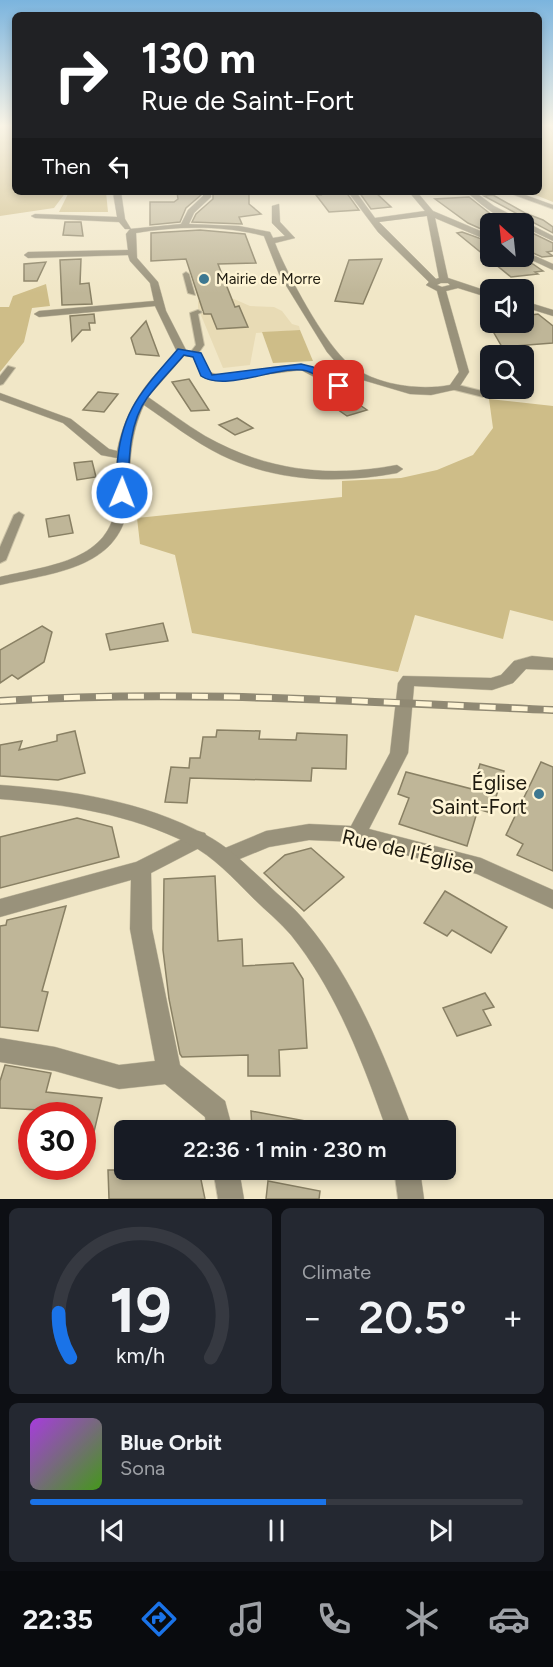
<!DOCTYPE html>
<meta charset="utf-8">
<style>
:root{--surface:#171b24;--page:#242831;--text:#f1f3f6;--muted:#9ea1a6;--line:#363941;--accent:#1a73e8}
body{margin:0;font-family:Figtree,sans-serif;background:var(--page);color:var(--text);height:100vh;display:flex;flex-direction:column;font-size:22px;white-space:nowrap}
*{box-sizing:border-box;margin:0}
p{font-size:20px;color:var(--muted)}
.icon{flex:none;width:33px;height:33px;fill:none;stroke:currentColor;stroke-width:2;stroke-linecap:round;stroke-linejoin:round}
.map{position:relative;height:1199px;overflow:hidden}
.sheet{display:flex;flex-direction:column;gap:9px;padding:9px;background:#0d0f14;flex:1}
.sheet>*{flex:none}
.banner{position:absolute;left:12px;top:12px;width:530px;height:183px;border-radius:9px;box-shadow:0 3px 9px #0003;background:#202124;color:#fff;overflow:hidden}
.needle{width:39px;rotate:333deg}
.buttons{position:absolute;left:480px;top:213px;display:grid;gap:12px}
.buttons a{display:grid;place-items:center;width:54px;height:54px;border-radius:9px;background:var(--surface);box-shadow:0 3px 9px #0003;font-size:30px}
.speed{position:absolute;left:18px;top:1102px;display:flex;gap:12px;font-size:30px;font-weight:700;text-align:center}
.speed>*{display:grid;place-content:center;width:78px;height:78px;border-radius:50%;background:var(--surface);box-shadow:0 3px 9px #0003;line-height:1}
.speed .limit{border:9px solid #d22;background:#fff;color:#111}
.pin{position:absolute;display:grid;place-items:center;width:51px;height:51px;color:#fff;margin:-26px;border-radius:12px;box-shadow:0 3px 9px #0006}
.me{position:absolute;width:66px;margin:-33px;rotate:1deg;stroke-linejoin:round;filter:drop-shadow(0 0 4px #0008)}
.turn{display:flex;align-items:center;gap:21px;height:126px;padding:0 30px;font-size:27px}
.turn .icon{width:78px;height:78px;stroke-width:2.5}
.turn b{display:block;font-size:42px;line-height:51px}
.then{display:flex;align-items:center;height:57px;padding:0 30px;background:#0003;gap:12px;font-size:22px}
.big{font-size:45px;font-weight:600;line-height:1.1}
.sheet .widget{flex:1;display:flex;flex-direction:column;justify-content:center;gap:9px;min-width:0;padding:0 21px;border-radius:9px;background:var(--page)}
.sheet .dial{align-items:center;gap:0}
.dial svg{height:156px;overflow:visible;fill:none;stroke:var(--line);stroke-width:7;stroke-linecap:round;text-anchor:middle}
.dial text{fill:var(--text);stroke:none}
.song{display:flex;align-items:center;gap:18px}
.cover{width:72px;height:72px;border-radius:9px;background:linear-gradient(135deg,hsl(280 70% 55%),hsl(100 70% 35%))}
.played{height:6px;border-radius:3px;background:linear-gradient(90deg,var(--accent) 60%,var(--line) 60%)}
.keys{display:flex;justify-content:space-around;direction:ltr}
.heat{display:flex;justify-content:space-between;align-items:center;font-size:33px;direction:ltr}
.sheet .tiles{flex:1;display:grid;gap:9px;grid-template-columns:1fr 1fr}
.widget:last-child{grid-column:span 2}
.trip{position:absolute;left:114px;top:1120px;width:342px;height:60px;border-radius:9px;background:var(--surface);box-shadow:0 3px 9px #0003;font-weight:600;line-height:60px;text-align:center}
.menu{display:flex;height:96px;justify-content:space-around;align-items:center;background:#090b0e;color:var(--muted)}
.menu .icon{width:42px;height:42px}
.menu .selected{color:var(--accent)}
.menu b{font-size:27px;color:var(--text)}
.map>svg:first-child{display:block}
.built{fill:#e8dbb5}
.green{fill:#cebd88}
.building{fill:#bfb698;stroke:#898064;stroke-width:1.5}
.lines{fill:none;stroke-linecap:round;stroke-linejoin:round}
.service-casing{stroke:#cbc2a6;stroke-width:2}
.minor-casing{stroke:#cbc2a6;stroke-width:1}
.tertiary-casing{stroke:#cbc2a6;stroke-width:1}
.service{fill:#99927b;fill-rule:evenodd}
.minor{fill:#99927b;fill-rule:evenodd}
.tertiary{fill:#99927b;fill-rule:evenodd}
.rail-casing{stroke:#908973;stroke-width:8}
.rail{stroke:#fef4d4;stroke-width:5;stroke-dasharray:16;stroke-linecap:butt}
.route{fill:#1a73e8;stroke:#114b97;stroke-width:1.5}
.poi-dot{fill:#3d7891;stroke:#fef4d4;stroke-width:2}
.labels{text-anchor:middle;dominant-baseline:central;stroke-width:5;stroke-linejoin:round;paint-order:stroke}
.far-poi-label{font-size:15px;fill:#1e1a0f;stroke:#fef4d4;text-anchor:start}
.near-poi-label{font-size:21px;fill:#1e1a0f;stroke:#fef4d4;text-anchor:end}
.near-street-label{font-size:21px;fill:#1e1a0f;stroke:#fef4d4}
</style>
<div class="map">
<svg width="553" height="1199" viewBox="0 0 553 1199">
<rect width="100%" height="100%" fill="#f1e7c7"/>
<!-- built -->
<path class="built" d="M234 299 250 306 274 307 282 311 292 324 299 326 300 330 256 333 250 365 223 368 198 308V301Z"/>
<!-- green -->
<g class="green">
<path d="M0 125H15V192H66L54 208 0 216Z"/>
<path d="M539 125H553V202L528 192H538Z"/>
<path d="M69 192H106L108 212H59Z"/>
<path d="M46 284 50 306 32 308 24 342 0 372V307H9L13 296Z"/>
<path d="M300 330 313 361 273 363 262 332Z"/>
<path d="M489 399 553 406V621L510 610 503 639 415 615 398 672 192 633 175 555 140 544 137 518 342 497V481L401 478 437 470 473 455 493 428Z"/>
</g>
<!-- building -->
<g class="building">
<path d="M177 192H201V195L186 208 180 222 150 225V202H174L178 199Z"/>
<path d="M213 192H249V204L261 214 239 217 242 224 192 222 196 214 213 199Z"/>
<path d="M319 192H346L359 210 329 212 316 195H321Z"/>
<path d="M359 192H375L391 207 371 209Z"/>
<path d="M493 195 525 213 543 220 553 227V233L484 196Z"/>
<path d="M469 197 492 215 510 224H490V233L468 223 435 199Z"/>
<path d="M65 222H81L83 236 63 235Z"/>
<path d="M524 229 553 243V251L547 252 553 256 542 257 524 249Z"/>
<path d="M200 230 245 234 256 263 218 264 235 307 239 306 248 327 217 329 211 314H204L186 259 151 261V233Z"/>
<path d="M462 232 490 242V256H521L543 271 535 272 538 274 511 277 457 233Z"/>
<path d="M81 259 80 284 89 283 92 304 62 305 60 260Z"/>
<path d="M382 259 363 304 335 301 349 260Z"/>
<path d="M46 262 37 281H24V264Z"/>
<path d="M94 314 95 323H89L90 330H82L72 341 70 316Z"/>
<path d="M538 314 553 326V343L502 347 486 319H490V322H524V316Z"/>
<path d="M146 321 159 356 136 354 131 338Z"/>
<path d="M189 379 209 410 191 411 172 382Z"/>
<path d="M98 392 118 394 104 412 83 410Z"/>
<path d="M341 392 367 410 347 416 321 398Z"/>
<path d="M237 418 253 428 235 435 219 425Z"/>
<path d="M92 461 96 477 77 480 74 463Z"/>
<path d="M69 515 73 533 49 537 46 519Z"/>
<path d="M163 623 168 641 110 650 106 634Z"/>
<path d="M42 626 52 632 44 662 18 679 12 675 0 683V650Z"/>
<path d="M217 730 260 731 259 739 296 740 297 733 347 735 346 769 312 768 311 781 190 778 187 803 165 802 171 767 189 768 190 758H200L203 737H216Z"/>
<path d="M75 731 85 773 58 780 0 776V745L22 741 19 750 57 741V735Z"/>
<path d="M541 762 553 767V871L517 855 523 844 506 835Z"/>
<path d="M480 764 504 771 491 813 478 809 467 846 399 824 409 798 398 794 406 772 472 789Z"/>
<path d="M77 818 112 827 119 857 0 888V837Z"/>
<path d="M311 848 344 877 304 911 264 873 285 855Z"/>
<path d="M215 876 218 941 242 939 243 966 293 963 303 979 307 1048 279 1050 280 1076H248V1055L182 1057 180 1054 169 999 163 950 164 879Z"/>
<path d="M445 891 507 927 491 953 452 930 447 936 424 923Z"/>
<path d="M66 906 42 991 48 992 38 1031 0 1027V926L6 925 7 920Z"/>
<path d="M485 993 494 1007 483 1010 491 1025 457 1036 443 1008Z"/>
<path d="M5 1065 51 1073 46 1092 102 1098 89 1153 82 1152V1116H39L40 1110 0 1108V1081Z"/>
<path d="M251 1111 317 1123 316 1131H252Z"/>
<path d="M108 1170H199L205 1199H109Z"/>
<path d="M268 1181 320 1191 319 1199H266Z"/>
</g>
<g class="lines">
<!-- service casing -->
<g class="service-casing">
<g id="service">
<path d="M186 272 189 274 195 295 188 293 183 274Z"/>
<path d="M198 310 202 312 198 314 204 345 197 355H194L190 353 196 345 190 313Z"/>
<path d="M8 366 15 368 3 384 0 385V376Z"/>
<path d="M454 384 486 392 487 394 483 397 451 389V385Z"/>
<path d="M19 512 24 515 6 560 0 563V547L14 515Z"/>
</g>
</g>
<!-- minor casing -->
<g class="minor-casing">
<g id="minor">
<path d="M113 192H121L125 219 131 229H125L119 222 35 218 31 216 35 214 117 217Z"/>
<path d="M203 192H211V197L194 213 189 224 239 226 270 232 273 238 285 236 272 223V206L279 204 280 222 295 238 275 243C287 274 324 343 349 364 375 385 419 391 450 385L459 372 437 291 426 285 429 282 378 232 348 192H356L375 218 425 211 409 192H417L433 211 490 235V240H487L435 218 448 278 490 292V298L458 288 446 291 469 372 458 389 431 395 410 394 356 378 341 368 327 352 279 274 264 236C223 225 176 226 136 233L137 258 158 282 166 311 186 350 201 353 210 372C218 376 228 375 237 373 277 368 312 353 344 386L335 388 301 370 215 381 202 377 193 357 184 356 148 397C167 410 185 424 205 436 267 471 328 478 397 465L403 469 397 473C337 484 277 482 221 455 193 441 169 422 144 405 130 435 130 462 129 494 127 568 57 572 0 585V577C40 567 103 563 114 514 118 496 115 477 117 458L101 455 63 423 0 400V393L71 419 109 449 117 451C126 407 145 383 177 352L155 306 39 317 34 314 39 311 154 301 150 283 130 261 128 255 28 258 24 255 28 252 128 250 126 234 130 229 181 224 188 210 203 196ZM427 216 439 278 436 279 379 222ZM441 283H448L450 285 442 287 437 285Z"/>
<path d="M467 192H475L494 206 553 236V241L524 227V224C504 224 481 205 467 192Z"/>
<path d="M506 192H517L553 205V209Z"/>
<path d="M524 251 553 264V270L523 256Z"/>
<path d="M524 301 553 310V316L524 307Z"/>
<path d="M532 656 553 658V670L526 669 513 683 492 690 414 686 408 753 369 829 481 858 553 890V909L477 874 357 842 309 840 269 847 225 865 218 863 215 857 218 851 266 831 309 824 351 826 390 753 398 683 403 676 491 678 501 675 514 661Z"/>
<path d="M198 831 205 833 208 839 205 845 151 873 152 929 180 1065 225 1101 233 1131H207L205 1117 165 1084 119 1089 55 1071 0 1062V1038L55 1047 119 1065 155 1061 130 929 131 880 0 917V899L136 862Z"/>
<path d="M213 1170H239L244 1199H218Z"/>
</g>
</g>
<!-- tertiary casing -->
<g class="tertiary-casing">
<g id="tertiary">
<path d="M544 125H550L553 134Z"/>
<path d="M0 785C70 790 143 801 206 835 229 847 247 866 266 883 279 896 294 907 305 921 356 981 385 1058 413 1131H387C363 1063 337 992 291 935 279 921 265 910 252 897 233 878 214 857 189 844 131 814 65 804 0 799Z"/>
<path d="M394 1170H420L424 1199H398Z"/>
</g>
</g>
<!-- service -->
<use href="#service" class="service"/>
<!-- minor -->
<use href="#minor" class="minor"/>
<!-- tertiary -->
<use href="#tertiary" class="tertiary"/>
<!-- rail casing -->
<g class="rail-casing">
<path id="rail" d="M0 701C185 689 368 702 553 710"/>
</g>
<!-- rail -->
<use href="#rail" class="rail"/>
</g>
<!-- sky -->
<linearGradient id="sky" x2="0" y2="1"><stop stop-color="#7bb4de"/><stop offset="0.43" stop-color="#f9f4e6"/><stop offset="1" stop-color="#f9f4e6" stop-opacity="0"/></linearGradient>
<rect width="553" height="293" fill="url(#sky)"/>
<!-- route -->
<path class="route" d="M178 349 201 353 212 375 301 364 313 367 344 386 335 388C327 383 317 374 307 371 283 363 226 393 201 376L193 357 184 355C172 369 158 383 147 398 128 424 129 462 128 493L118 496C115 488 117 477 117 468 120 411 143 390 178 349Z"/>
<!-- markers -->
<g class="poi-dot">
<circle cx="204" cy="279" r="6"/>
<circle cx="539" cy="794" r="6"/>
</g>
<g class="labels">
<!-- far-poi labels -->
<g class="far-poi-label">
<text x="216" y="279">Mairie de Morre</text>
</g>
<!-- near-poi labels -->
<g class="near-poi-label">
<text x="527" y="782">Église<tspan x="527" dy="24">Saint-Fort</tspan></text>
</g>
<!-- near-street labels -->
<g class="near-street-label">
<text transform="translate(408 851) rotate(13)">Rue de l'Église</text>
</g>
</g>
</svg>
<div class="buttons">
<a><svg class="needle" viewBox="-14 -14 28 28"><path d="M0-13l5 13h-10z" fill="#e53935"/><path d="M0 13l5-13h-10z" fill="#9ea1a6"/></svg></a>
<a><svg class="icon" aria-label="sound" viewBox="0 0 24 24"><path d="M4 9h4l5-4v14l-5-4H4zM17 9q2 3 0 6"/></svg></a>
<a><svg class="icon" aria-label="search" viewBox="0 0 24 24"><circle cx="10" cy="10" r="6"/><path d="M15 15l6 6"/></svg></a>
</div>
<div class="speed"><div class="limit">30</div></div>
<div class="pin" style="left:339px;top:386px;background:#d93025"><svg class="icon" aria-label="arrive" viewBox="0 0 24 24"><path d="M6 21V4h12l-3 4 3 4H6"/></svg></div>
<svg class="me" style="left:122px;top:493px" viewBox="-20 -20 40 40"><circle r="17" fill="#1a73e8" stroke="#fff" stroke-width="3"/><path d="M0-11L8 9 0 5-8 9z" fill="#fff"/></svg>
<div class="trip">22:36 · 1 min · 230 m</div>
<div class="banner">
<div class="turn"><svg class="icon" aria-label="right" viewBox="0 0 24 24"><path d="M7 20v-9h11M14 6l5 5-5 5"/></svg><div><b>130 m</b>Rue de Saint-Fort</div></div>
<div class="then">Then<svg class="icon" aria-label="left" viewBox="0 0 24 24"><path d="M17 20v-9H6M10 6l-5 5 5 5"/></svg></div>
</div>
</div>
<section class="sheet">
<div class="tiles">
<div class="widget dial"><svg viewBox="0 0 100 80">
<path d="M14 69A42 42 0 1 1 86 69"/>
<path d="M14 69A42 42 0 0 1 8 46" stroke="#1a73e8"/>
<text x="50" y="56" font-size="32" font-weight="700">19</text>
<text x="50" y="72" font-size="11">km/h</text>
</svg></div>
<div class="widget"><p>Climate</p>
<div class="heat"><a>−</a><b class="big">20.5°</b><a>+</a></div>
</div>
<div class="widget">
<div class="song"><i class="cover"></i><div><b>Blue Orbit</b><p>Sona</p></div></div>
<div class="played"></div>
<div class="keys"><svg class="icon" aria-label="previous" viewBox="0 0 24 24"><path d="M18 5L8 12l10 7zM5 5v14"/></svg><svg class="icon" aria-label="pause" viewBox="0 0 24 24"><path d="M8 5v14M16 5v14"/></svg><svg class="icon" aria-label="next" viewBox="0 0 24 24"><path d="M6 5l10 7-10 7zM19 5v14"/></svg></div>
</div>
</div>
</section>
<nav class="menu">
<b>22:35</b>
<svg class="icon selected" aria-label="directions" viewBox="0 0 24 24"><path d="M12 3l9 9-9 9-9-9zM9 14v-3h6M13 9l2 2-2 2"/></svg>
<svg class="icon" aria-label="music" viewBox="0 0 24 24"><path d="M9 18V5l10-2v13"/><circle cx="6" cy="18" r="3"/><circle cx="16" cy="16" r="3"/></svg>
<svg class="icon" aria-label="phone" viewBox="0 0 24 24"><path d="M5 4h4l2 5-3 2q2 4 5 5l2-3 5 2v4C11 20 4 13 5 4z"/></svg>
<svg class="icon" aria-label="climate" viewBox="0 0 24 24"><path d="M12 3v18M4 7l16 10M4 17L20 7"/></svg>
<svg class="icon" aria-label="car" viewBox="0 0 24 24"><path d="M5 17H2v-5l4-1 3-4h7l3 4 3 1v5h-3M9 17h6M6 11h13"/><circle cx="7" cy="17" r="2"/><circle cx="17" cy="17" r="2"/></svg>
</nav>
